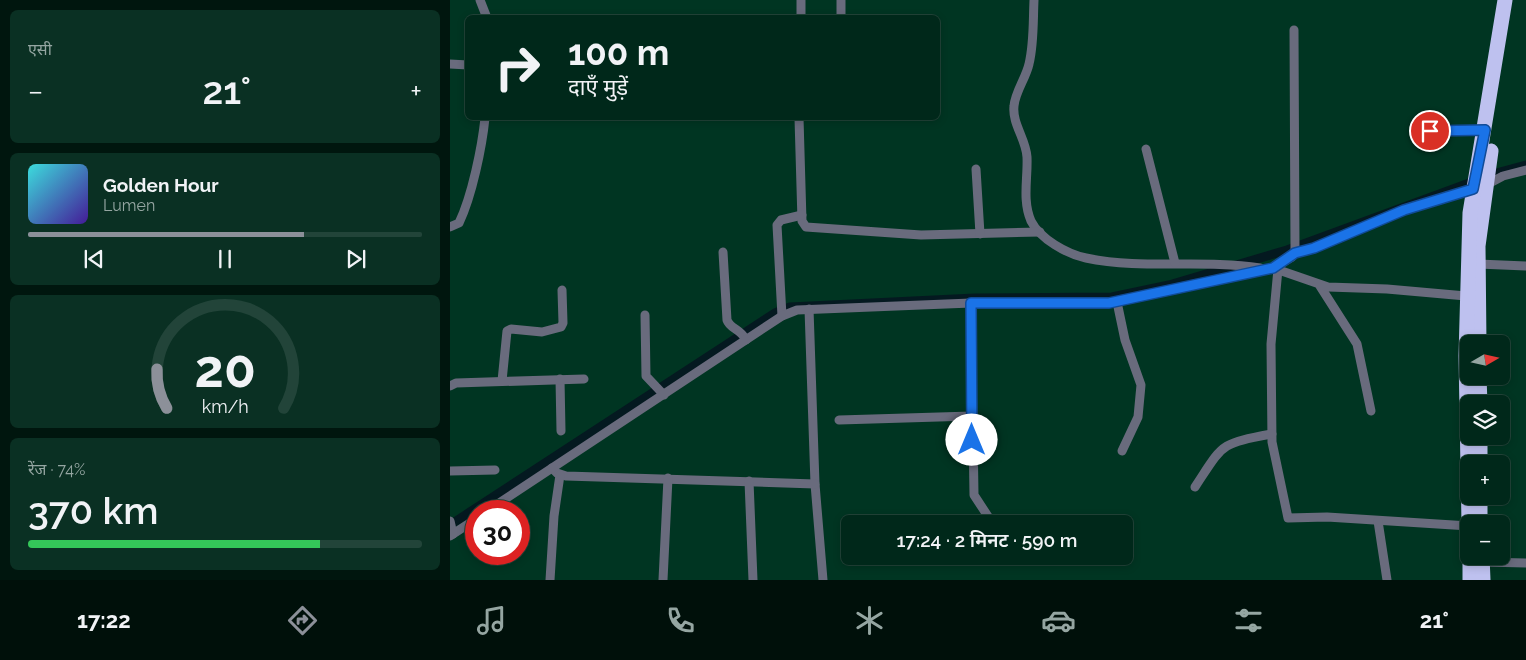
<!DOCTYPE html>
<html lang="hi">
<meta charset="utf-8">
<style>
:root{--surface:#00281a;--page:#0a3023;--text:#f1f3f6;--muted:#95a6a2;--line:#224439;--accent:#8c9099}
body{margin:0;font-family:Raleway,"Noto Sans Devanagari",sans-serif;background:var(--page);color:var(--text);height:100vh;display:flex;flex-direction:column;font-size:19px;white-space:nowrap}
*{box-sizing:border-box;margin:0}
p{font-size:16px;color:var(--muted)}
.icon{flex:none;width:28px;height:28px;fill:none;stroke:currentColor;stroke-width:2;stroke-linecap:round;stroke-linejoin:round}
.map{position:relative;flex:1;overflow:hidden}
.side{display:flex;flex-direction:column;gap:10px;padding:10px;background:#00160e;width:450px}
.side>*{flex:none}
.top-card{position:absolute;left:15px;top:15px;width:475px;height:105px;border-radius:8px;box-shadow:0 2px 8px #0003,0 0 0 1px var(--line);background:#00281a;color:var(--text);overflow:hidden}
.needle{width:32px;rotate:81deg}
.fabs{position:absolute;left:1010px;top:335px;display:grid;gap:10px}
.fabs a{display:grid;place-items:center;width:50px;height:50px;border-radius:8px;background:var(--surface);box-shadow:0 2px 8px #0003,0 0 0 1px var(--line);font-size:25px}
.speed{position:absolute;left:15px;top:500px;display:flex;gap:10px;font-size:25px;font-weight:700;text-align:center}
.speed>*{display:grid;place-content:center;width:65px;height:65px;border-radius:50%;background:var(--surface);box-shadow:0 2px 8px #0003,0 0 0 1px var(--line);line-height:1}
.speed .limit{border:8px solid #d22;background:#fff;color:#111}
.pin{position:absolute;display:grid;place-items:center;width:42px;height:42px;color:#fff;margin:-21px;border:2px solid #fff;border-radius:50%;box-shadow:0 1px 5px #0007}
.me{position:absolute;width:55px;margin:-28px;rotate:0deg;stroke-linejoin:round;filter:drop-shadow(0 0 4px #0008)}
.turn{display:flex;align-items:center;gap:18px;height:105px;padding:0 20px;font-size:22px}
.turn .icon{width:65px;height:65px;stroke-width:2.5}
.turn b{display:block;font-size:35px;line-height:42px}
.big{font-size:38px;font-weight:600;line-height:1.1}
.side .card{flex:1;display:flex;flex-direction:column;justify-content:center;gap:8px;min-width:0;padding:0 18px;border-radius:8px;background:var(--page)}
.side .dial{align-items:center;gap:0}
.dial svg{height:130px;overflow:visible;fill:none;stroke:var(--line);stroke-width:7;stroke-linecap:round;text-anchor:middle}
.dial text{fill:var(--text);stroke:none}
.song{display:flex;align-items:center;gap:15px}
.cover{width:60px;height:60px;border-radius:8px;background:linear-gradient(135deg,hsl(180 70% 55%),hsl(260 70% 35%))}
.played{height:5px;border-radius:2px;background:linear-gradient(90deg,var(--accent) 70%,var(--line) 70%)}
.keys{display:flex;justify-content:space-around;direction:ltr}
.heat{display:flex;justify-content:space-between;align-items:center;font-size:28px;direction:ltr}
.charge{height:8px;border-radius:4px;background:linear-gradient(90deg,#34c759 74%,var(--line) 0)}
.trip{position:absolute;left:391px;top:515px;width:292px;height:50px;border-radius:8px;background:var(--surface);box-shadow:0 2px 8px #0003,0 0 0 1px var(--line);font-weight:600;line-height:50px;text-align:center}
.dock{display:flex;height:80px;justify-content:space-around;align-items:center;background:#00100a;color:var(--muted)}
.dock .icon{width:35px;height:35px}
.dock .on{color:var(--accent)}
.dock b{font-size:22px;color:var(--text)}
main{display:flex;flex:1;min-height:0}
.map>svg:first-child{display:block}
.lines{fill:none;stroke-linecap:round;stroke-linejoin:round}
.canal{stroke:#041920;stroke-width:9}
.street{stroke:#696b7d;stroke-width:9}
.highway{stroke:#bec1ef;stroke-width:15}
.route-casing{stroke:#114b97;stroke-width:12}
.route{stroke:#1a73e8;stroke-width:9}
</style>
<main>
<section class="side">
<div class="card"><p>एसी</p>
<div class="heat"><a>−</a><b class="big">21°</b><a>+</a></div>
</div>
<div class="card">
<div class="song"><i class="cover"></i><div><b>Golden Hour</b><p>Lumen</p></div></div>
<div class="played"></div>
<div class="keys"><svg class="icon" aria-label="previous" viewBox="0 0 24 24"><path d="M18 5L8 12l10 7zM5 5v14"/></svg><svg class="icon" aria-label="pause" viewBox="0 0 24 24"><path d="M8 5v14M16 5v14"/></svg><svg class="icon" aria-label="next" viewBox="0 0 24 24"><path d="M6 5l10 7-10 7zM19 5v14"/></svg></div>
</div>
<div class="card dial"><svg viewBox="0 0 100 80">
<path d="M14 69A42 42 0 1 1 86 69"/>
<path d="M14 69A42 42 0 0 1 8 45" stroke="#8c9099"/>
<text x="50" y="56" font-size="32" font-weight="700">20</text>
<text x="50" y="72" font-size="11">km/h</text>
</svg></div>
<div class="card"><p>रेंज · 74%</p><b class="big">370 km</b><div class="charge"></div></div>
</section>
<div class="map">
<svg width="1076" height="580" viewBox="0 0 1076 580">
<rect width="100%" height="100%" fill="#003522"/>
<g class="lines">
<!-- canal -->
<g class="canal">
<path d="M1039 175 1076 165"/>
<path d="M0 525 325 313 340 307 525 298 662 297 719 285 837 250 1022 182"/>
</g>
<!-- street -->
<g class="street">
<path d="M30 0 37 18"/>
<path d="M584 0C583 21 584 44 579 64 576 78 565 92 564 106 562 124 576 139 577 157 578 178 572 200 581 221 590 239 617 254 636 258 692 270 753 259 810 268"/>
<path d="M351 18V0"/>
<path d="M391 18V0"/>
<path d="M0 64 18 65"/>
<path d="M349 118 352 221 356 227 471 235 590 232"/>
<path d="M980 131 1035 130"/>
<path d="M696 149 725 263"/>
<path d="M526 169 530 234"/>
<path d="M1036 185 1053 176 1076 170"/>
<path d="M0 227 9 223C22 196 32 147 35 118"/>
<path d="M273 252 277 320C280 329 291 329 296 340"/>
<path d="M845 253 864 248 954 210 1023 189"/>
<path d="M1028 264 1076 266"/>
<path d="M823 268 842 257 845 250 844 30"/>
<path d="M828 269 821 344 822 442 838 518 877 517 1019 526"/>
<path d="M870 286 907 344 921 411"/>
<path d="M667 302 675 340 691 385 688 417 672 451"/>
<path d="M521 303 524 495 543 524"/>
<path d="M359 309 365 484 373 580"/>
<path d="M195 315 196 376 214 395"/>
<path d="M332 316 327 225 331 220 352 215"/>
<path d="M110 379 111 431"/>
<path d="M52 381 57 331 61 329 92 332 111 327 113 323 112 290"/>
<path d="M0 386 6 383 134 379"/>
<path d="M389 420 522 416"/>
<path d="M102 468 107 473 116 476 365 484"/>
<path d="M0 471 45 470"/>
<path d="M299 481 303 580"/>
<path d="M745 487C774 443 769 444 822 434"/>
<path d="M37 511 332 316 347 310 521 303H659L823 268 878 287 937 289 1016 296"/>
<path d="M0 521 3 534"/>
<path d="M928 521 937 580"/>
<path d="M0 536 26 519"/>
<path d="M1033 562 1076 563"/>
<path d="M100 580 104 516 110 475"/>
<path d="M213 580 218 478"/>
</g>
<!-- highway -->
<g class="highway">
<path d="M1029 344 1028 246 1041 151"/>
<path d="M1029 376 1030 404"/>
<path d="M1030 464V436"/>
<path d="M1030 496V524"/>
<path d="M1019 524 1016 356 1020 213 1055 0"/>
<path d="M1020 556V580"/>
<path d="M1032 556 1033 580"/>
</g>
</g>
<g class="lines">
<!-- route casing -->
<g class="route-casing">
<path id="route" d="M522 440 521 303H659L823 268 845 253 864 248 954 210 1023 189 1035 130 980 131"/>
</g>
<!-- route -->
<use href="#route" class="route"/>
</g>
</svg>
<div class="fabs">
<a><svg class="needle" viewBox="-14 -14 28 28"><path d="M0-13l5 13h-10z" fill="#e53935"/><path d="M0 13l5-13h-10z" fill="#95a6a2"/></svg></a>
<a><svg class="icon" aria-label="layers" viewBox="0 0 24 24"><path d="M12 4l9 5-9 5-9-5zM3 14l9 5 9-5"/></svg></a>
<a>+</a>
<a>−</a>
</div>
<div class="speed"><div class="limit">30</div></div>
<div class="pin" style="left:980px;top:131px;background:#d93025"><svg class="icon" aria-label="arrive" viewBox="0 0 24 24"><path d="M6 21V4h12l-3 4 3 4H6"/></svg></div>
<svg class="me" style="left:522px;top:440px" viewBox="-20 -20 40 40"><circle r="19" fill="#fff"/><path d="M0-13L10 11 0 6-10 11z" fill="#1a73e8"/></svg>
<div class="trip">17:24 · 2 मिनट · 590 m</div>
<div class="top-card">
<div class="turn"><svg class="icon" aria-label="right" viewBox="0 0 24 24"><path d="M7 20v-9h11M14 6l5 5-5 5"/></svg><div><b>100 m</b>दाएँ मुड़ें</div></div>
</div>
</div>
</main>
<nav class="dock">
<b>17:22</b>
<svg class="icon on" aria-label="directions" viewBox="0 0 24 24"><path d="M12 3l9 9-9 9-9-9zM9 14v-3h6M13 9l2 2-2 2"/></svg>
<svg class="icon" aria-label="music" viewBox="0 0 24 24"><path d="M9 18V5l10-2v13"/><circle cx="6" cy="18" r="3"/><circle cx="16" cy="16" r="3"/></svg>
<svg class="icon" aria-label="phone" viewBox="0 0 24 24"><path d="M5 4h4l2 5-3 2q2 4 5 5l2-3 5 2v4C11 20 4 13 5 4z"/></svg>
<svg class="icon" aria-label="climate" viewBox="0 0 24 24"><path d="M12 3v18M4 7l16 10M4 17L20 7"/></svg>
<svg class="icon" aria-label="car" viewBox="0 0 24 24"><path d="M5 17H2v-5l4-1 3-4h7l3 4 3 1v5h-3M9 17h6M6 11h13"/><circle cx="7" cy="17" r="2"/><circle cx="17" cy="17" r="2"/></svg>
<svg class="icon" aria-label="filters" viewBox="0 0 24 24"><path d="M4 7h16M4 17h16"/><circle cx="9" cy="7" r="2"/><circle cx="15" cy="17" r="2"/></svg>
<b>21°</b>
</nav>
